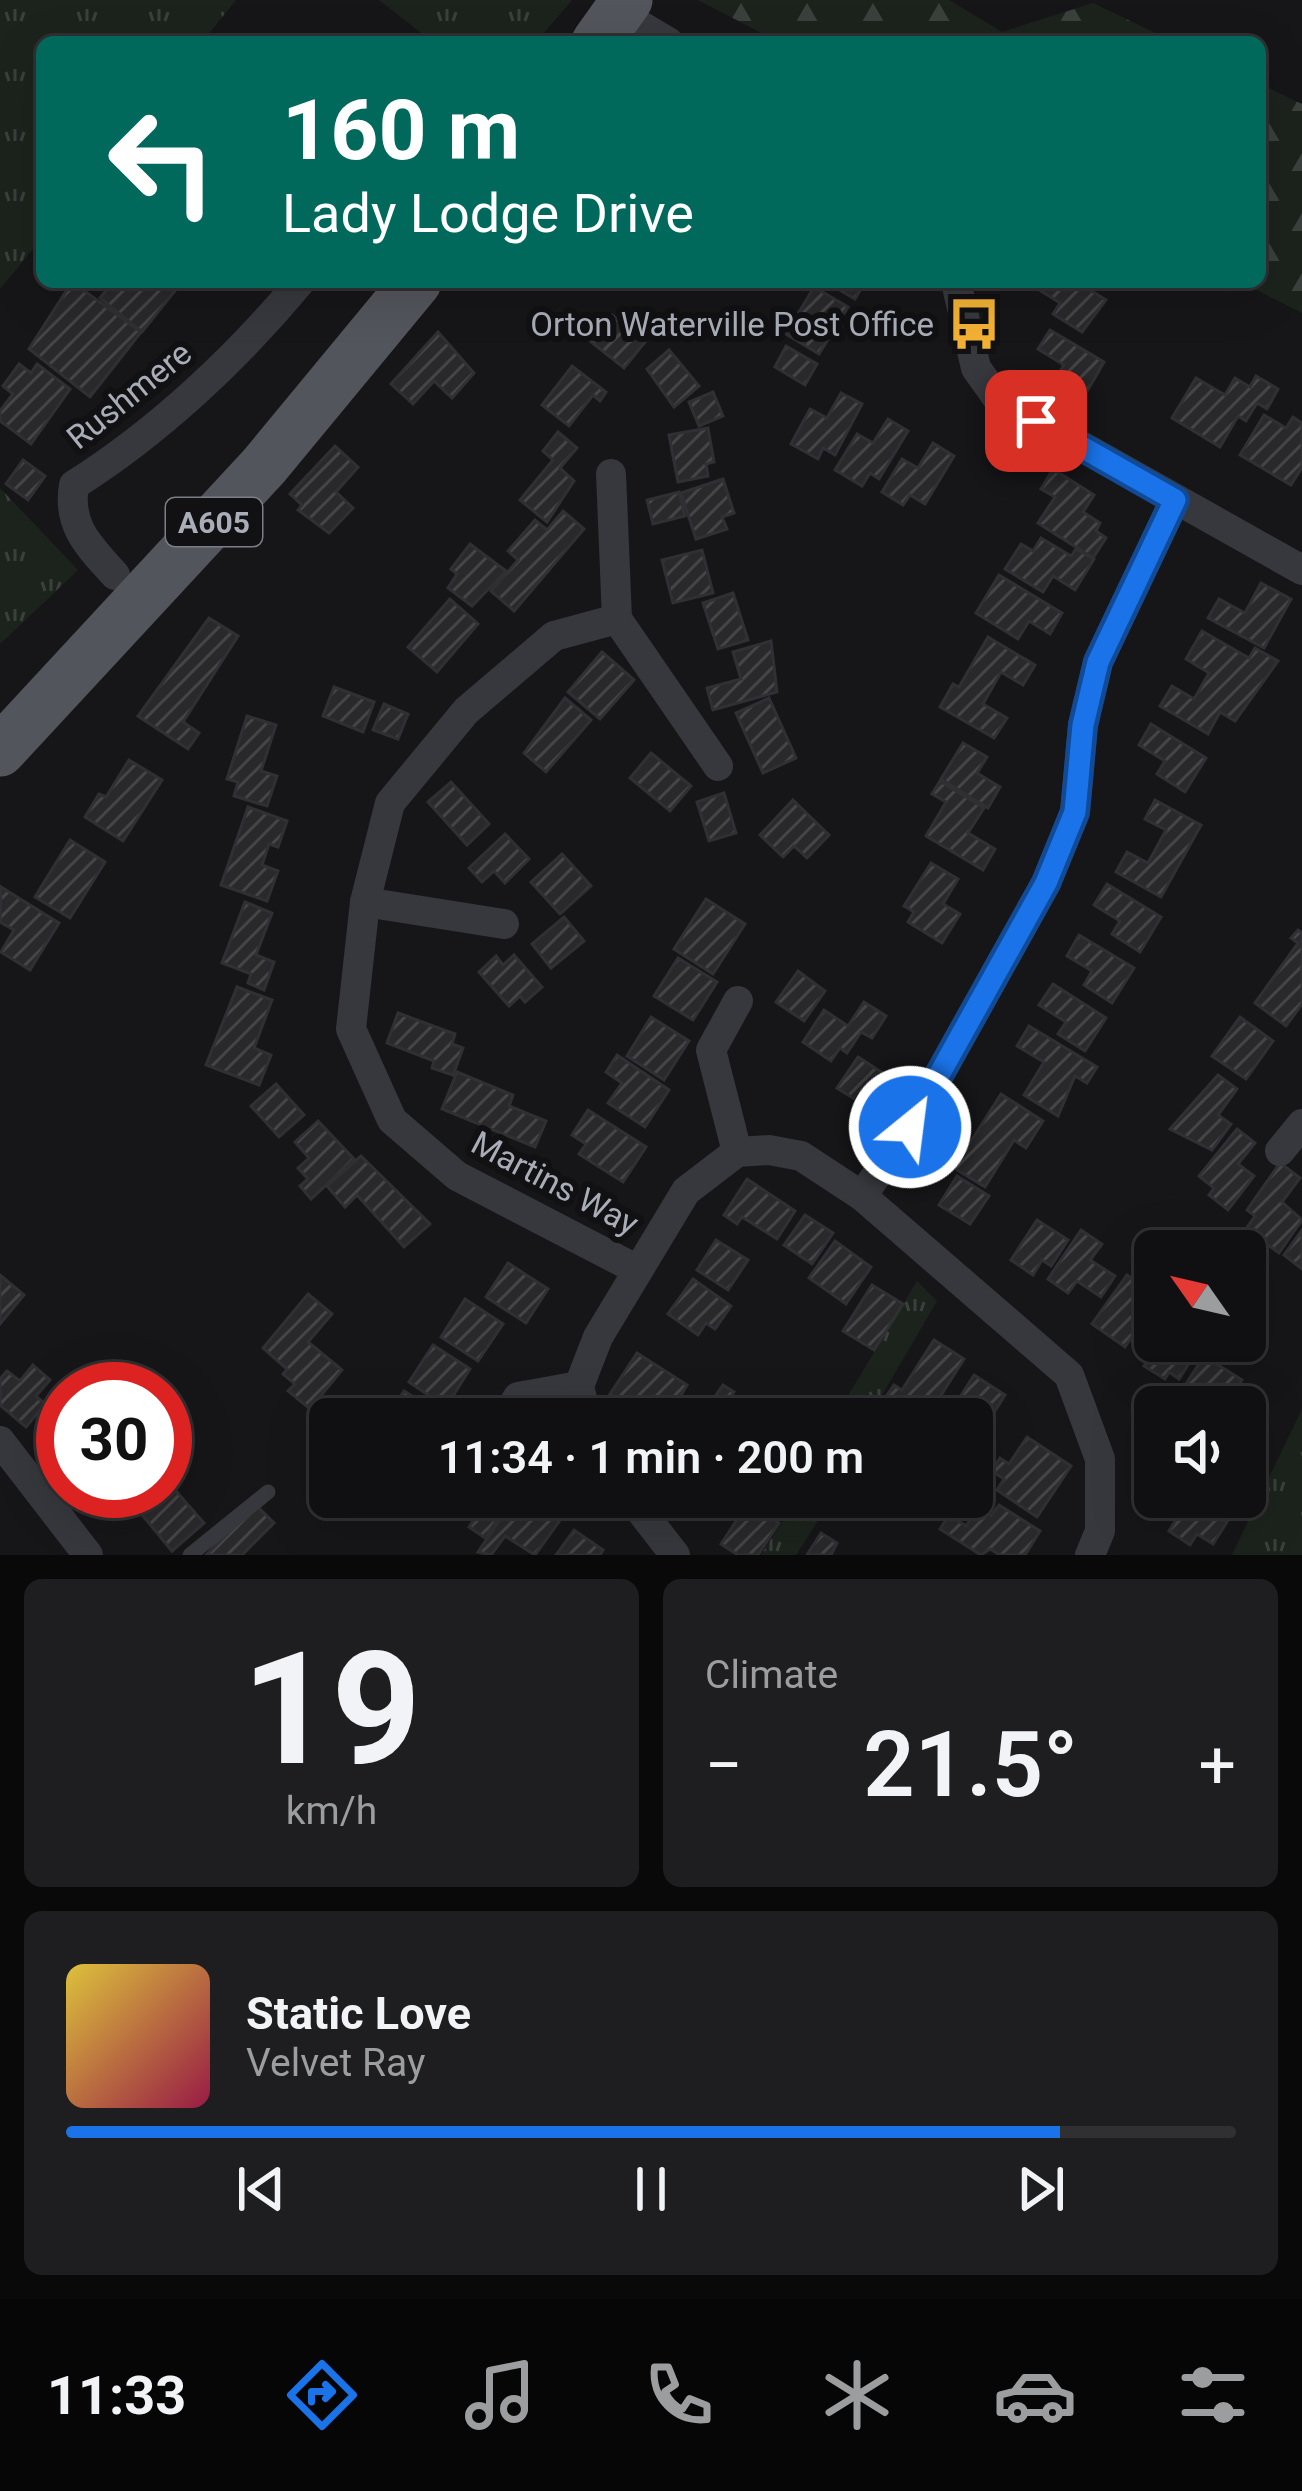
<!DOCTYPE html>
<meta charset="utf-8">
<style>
:root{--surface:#101012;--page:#1e1e20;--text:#f1f3f6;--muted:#9c9d9f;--line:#303032;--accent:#1a73e8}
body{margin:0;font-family:Roboto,sans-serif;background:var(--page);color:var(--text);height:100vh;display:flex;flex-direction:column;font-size:45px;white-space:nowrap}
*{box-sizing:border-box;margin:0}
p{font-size:39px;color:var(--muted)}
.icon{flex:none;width:66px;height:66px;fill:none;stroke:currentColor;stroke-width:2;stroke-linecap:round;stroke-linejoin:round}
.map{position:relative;height:1555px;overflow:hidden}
.details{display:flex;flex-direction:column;gap:24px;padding:24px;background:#09090a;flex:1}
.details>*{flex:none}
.hud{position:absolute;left:36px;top:36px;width:1230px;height:252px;border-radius:18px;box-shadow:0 12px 48px #0002,0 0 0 3px var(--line);background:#00695c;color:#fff;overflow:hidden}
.needle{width:78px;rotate:304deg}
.tools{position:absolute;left:1134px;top:1230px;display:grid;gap:24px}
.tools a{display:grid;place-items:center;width:132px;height:132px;border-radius:18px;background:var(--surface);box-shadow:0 12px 48px #0002,0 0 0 3px var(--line);font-size:60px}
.speed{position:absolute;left:36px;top:1362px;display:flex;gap:24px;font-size:60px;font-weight:700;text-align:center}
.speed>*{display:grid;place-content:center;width:156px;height:156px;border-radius:50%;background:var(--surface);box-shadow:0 12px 48px #0002,0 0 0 3px var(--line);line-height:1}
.speed .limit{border:18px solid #d22;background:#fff;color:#111}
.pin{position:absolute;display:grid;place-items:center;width:102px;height:102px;color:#fff;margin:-51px;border-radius:24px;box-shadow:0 6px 18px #0006}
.me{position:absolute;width:132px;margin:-66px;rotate:29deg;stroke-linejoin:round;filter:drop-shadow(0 0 9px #0008)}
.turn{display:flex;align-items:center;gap:42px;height:252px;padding:0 48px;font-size:54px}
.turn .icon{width:156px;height:156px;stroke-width:2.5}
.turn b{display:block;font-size:84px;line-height:102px}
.big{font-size:90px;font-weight:600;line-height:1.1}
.details .card{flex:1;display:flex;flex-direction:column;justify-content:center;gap:18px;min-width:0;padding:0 42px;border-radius:18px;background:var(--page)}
.details .dial{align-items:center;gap:0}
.dial b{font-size:156px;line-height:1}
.song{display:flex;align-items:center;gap:36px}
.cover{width:144px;height:144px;border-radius:18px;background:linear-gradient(135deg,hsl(50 70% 55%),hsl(340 70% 35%))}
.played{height:12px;border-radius:6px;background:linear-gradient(90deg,var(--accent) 85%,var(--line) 85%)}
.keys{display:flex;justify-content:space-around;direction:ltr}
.heat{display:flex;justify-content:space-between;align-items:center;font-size:66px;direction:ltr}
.details .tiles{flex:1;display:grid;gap:24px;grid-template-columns:1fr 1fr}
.card:last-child{grid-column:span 2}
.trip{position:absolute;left:309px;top:1398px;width:684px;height:120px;border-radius:18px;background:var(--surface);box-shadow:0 12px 48px #0002,0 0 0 3px var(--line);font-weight:600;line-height:120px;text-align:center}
.tab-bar{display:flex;height:192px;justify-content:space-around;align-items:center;background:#060607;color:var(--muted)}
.tab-bar .icon{width:84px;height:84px}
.tab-bar .current{color:var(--accent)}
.tab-bar b{font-size:54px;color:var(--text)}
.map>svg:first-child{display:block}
.grass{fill:url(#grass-tufts)}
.forest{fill:url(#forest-firs)}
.building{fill:url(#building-hatch);stroke:#303034;stroke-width:3}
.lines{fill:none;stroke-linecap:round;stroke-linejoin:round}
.service{stroke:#37383d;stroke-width:15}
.minor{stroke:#37383d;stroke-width:30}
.primary{stroke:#53555c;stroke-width:51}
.route-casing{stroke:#114b97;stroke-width:30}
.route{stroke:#1a73e8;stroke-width:21}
.labels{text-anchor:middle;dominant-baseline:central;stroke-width:12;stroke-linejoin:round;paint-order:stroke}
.shield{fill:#111113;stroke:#7b7e86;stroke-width:3}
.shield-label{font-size:30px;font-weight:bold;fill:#a8adb8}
.poi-label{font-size:33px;fill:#a8adb8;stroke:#111113;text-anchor:end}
.street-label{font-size:33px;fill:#a8adb8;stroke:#111113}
</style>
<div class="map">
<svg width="1302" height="1555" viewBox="0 0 1302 1555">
<defs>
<pattern id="grass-tufts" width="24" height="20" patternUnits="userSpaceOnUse" patternTransform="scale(3)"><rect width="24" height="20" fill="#1c231d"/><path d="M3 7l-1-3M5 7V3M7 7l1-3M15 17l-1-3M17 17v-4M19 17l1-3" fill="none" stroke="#3a403c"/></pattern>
<pattern id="forest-firs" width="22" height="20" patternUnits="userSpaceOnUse" patternTransform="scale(3)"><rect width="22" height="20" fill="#1c231d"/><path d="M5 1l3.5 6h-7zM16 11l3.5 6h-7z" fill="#3a403c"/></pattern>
<pattern id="building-hatch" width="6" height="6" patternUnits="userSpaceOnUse" patternTransform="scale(3)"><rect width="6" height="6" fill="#29292c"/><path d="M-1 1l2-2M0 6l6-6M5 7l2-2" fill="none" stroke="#454548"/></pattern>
</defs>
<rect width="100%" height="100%" fill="#161618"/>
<!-- grass -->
<g class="grass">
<path d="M0 0H236L202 42H42V238L0 289Z"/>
<path d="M379 0H572L536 42H433Z"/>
<path d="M0 488 78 570 0 644Z"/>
<path d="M917 1281 937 1301 868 1419H834Z"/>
<path d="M1302 1409V1555H1232Z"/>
<path d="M798 1497H833L796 1555H761Z"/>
</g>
<!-- forest -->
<g class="forest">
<path d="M698 0H949L1002 32 1093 3 1174 42H779Z"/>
<path d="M1260 84 1302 104V313L1241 282H1260Z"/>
</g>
<!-- building -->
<g class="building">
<path d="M72 282 141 332 90 397 29 349Z"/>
<path d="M113 282H182L142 332 100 298Z"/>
<path d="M826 282H865L855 299Z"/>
<path d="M1035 282H1077L1106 300 1082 332 1053 314 1060 303 1033 286Z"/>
<path d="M814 287 848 307 819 354 786 334Z"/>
<path d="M612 315 645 342 624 368 590 341Z"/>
<path d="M1050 330 1104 362 1075 412 1046 394 1064 365 1038 349Z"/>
<path d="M438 332 474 373 452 398 434 381 413 404 391 384Z"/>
<path d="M786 346 817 364 805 385 775 367Z"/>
<path d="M669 350 699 386 674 407 647 369Z"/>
<path d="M19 364 31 373 37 364 70 389 31 444 0 421V411L13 394 3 386Z"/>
<path d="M572 366 606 392 600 401 593 395 569 426 542 405Z"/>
<path d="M1256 376 1278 389 1267 409 1257 403 1246 421 1238 416 1220 447 1172 418 1196 378 1225 395 1235 378 1250 387Z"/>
<path d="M713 392 723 416 699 426 689 402Z"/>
<path d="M841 393 862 404 835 455 823 448 818 459 791 444 810 409 827 418Z"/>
<path d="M1264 415 1286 428 1293 417 1302 423V467L1291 485 1240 455Z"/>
<path d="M888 419 908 431 879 479 870 473 862 486 835 470 857 434 873 443Z"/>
<path d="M708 428 714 462 706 464 708 476 678 482 669 435Z"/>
<path d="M558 432 577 448 560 468 574 481 547 522 520 500 553 460 543 451Z"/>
<path d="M933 443 954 456 925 504 910 495 903 505 882 492 902 459 918 468Z"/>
<path d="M335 446 358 467 336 492 353 508 329 533 298 510 302 505 290 494Z"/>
<path d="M23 460 45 476 28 500 6 484Z"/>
<path d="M1053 469 1094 495 1083 512 1100 523 1096 531 1106 538 1093 558 1038 523 1055 497 1041 489Z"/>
<path d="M723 479 734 513 722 517 727 529 696 539 681 493Z"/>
<path d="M679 492 685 516 653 524 647 500Z"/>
<path d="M563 511 584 529 514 611 491 591 518 560 508 551 535 520 547 530Z"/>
<path d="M1041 538 1071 556 1076 549 1094 559 1075 590 1053 576 1043 592 1005 569 1021 544 1033 551Z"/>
<path d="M470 544 506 571 472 606 448 588 457 574 451 569Z"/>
<path d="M702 550 713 593 673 603 662 560Z"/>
<path d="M999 575 1062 613 1050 634 1029 621 1018 639 976 613Z"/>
<path d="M1261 583 1291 599 1264 648 1208 618 1219 599 1245 613Z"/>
<path d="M733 593 748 640 718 649 703 603Z"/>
<path d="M450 599 478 624 437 672 408 647Z"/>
<path d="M209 618 238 636 183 722 199 733 188 749 138 716Z"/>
<path d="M1202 631 1249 658 1255 648 1278 661 1235 721 1220 712 1208 734 1160 706 1172 686 1194 699 1209 673 1186 659Z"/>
<path d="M988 637 1035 665 1023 685 1001 672 983 704 1007 718 994 738 940 707 953 684 959 687Z"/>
<path d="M771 641 777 692 713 710 707 688 741 679 733 652Z"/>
<path d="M602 652 634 680 600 719 568 692Z"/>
<path d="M334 687 374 702 363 732 323 716Z"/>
<path d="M565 698 591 720 546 772 524 753Z"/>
<path d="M769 698 796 758 763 773 736 713Z"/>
<path d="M384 704 408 714 398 739 373 730Z"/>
<path d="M247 716 276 725 261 771 277 776 267 806 234 796 238 782 227 779Z"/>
<path d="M1151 724 1206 758 1185 792 1157 774 1165 761 1139 745Z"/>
<path d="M963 743 987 757 977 773 1000 787 988 808 941 779Z"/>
<path d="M651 753 691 786 670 811 630 778Z"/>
<path d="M129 760 162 780 123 841 85 817 99 794 106 797Z"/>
<path d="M940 781 984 808 968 833 995 849 983 870 926 836 946 802 932 794Z"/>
<path d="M451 782 489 824 467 845 428 802Z"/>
<path d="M724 793 736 833 709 841 697 802Z"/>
<path d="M793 800 829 835 807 858 794 846 783 857 760 835Z"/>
<path d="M1155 800 1201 825 1161 897 1116 872 1127 852 1148 863 1166 830 1145 819Z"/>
<path d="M248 807 287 821 278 847 269 844 262 865 278 871 267 901 221 885Z"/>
<path d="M505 834 529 859 505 883 494 871 482 882 469 868Z"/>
<path d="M70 840 105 862 70 918 35 897Z"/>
<path d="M562 854 591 886 560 914 531 882Z"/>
<path d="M931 863 958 879 943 904 960 914 942 943 908 922 914 912 904 906Z"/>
<path d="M1107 884 1161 917 1140 952 1112 934 1120 921 1094 905Z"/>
<path d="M1 887 59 923 30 970 1 952 14 930 0 922Z"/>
<path d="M706 899 745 924 713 974 674 949Z"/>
<path d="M245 902 272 913 256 955 274 962 264 990 248 983 251 974 222 963Z"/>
<path d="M564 917 584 941 551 968 532 944Z"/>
<path d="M1298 930 1302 933V1004L1286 1026 1255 1003 1298 943 1291 938Z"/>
<path d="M1079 935 1134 968 1112 1003 1084 985 1092 971 1067 956Z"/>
<path d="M514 955 542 987 525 1002 520 996 509 1006 479 972 496 956 503 965Z"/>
<path d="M678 958 717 982 693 1020 654 996Z"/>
<path d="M798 971 825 991 804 1021 776 1002Z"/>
<path d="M1053 984 1106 1018 1085 1051 1058 1034 1066 1022 1039 1005Z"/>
<path d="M237 987 272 1000 254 1048 271 1055 259 1085 206 1065Z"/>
<path d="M864 1002 886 1016 872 1038 861 1032 847 1053 840 1048 831 1061 803 1042 824 1010 848 1026Z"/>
<path d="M398 1013 455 1034 452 1044 463 1048 453 1075 432 1068 434 1061 387 1043Z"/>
<path d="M651 1017 689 1041 664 1080 627 1056Z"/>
<path d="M1240 1017 1273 1041 1246 1079 1212 1056Z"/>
<path d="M1029 1026 1097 1067 1087 1083 1075 1076 1058 1116 1024 1095 1044 1062 1017 1046Z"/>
<path d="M617 1055 669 1090 645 1127 608 1103 622 1083 606 1072Z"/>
<path d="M858 1057 886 1075 866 1106 837 1088Z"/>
<path d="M457 1072 513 1095 509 1106 546 1121 535 1147 442 1109Z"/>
<path d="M1218 1075 1237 1089 1218 1115 1231 1124 1212 1150 1170 1129Z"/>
<path d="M276 1084 304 1115 279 1137 251 1106Z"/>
<path d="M1001 1094 1043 1121 1026 1148 1014 1140 985 1187 954 1168Z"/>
<path d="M588 1110 646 1147 623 1182 579 1154 586 1144 572 1135Z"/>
<path d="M318 1121 354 1159 311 1199 300 1186 308 1179 298 1168 309 1158 295 1142Z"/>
<path d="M1237 1129 1255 1143 1238 1164 1254 1176 1228 1210 1209 1195 1214 1188 1199 1176Z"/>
<path d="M361 1156 430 1224 404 1247 357 1195 345 1207 327 1186Z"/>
<path d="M1280 1163 1300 1178 1282 1202 1302 1220 1279 1253 1246 1229 1255 1216 1247 1210Z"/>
<path d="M957 1176 989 1196 970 1224 939 1205Z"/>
<path d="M747 1179 795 1211 777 1239 742 1217 737 1224 724 1215Z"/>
<path d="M805 1215 833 1233 812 1264 784 1245Z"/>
<path d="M1037 1220 1068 1240 1051 1266 1042 1260 1033 1275 1011 1260Z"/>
<path d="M1081 1230 1102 1244 1090 1260 1115 1276 1101 1297 1077 1281 1068 1293 1048 1279Z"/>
<path d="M1302 1230V1269L1284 1255Z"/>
<path d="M716 1240 748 1260 728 1290 697 1270Z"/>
<path d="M835 1241 871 1267 846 1304 809 1278Z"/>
<path d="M508 1263 548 1289 526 1323 486 1297Z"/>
<path d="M0 1275 24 1295 0 1324Z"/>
<path d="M1127 1275 1155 1294 1148 1309 1155 1313V1336L1149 1345 1133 1335 1125 1347 1092 1324Z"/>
<path d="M693 1279 731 1306 715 1329 706 1323 698 1335 668 1314Z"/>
<path d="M872 1285 903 1304 874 1350 843 1331Z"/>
<path d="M308 1294 332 1314 308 1342 342 1370 310 1409 288 1391 295 1384 283 1374 287 1369 263 1348Z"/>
<path d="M465 1299 503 1324 478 1361 441 1337Z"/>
<path d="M934 1340 964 1359 926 1419H906L913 1409 899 1400 891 1412 880 1405 894 1385 902 1390Z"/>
<path d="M1159 1341 1182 1343 1203 1341 1179 1379 1169 1372 1165 1379 1144 1366Z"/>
<path d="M433 1345 470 1369 446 1407 409 1382Z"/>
<path d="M637 1353 687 1385 681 1395 705 1411 723 1385 734 1392 716 1419H648L610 1394Z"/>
<path d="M1204 1356 1242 1380 1225 1407 1209 1397 1204 1404 1182 1390Z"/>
<path d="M33 1365 50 1380 36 1396 45 1404 26 1427 0 1405V1379L7 1371 20 1381Z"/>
<path d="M95 1365 128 1389H77Z"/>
<path d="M974 1375 1005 1395 977 1440 972 1419H946Z"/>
<path d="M404 1391 442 1415 439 1419H386Z"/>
<path d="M1027 1437 1071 1466 1037 1517 997 1490 1004 1479 992 1471 1000 1458 1009 1464Z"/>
<path d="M169 1483 204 1523 172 1551 138 1510Z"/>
<path d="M467 1497H512L485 1538 469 1527 477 1515 461 1505Z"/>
<path d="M531 1497H544L566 1512 535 1555 505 1536 491 1555 478 1552 508 1508 518 1515Z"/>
<path d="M1171 1497H1187L1227 1522 1213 1544 1197 1534 1190 1545 1169 1531 1177 1518 1163 1510Z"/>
<path d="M748 1503 779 1523 758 1555H738L721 1544Z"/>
<path d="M256 1505 274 1523 242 1555H206Z"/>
<path d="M999 1505 1040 1531 1025 1555H1000L990 1549 981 1555 940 1529 949 1515 966 1526 978 1508 991 1516Z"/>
<path d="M574 1530 603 1550 600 1555H556Z"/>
<path d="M821 1533 837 1543 831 1555H807Z"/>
</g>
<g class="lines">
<!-- service -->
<path class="service" d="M190 1555 268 1492"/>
<!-- minor -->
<g class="minor">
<path d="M619 13 668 42"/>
<path d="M956 282 976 368 998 399 1302 570"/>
<path d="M611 474 617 619 718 766"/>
<path d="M115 575C89 546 67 526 74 485 158 432 237 358 300 282"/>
<path d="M617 619 554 636 466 711 390 803 365 902 351 1029 392 1120 457 1176 638 1270"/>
<path d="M365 902 504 924"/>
<path d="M1280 1151 1302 1124"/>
<path d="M737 1152 711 1050 738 1001"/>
<path d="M862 1196 910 1127 1046 883 1075 812 1083 725 1098 662 1175 500"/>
<path d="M505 1419 518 1397 579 1386"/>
<path d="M587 1419 579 1386 598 1337 686 1191 737 1152 769 1150 801 1156 862 1196 1069 1375 1100 1459V1531L1090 1555"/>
<path d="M0 1441 88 1555"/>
<path d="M630 1497 675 1555"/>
</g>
<!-- primary -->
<g class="primary">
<path d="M597 42 627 0"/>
<path d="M0 751 264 466 416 282"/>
</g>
</g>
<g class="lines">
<!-- route casing -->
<g class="route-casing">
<path id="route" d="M910 1127 1046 883 1075 812 1083 725 1098 662 1175 500 1036 421"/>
</g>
<!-- route -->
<use href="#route" class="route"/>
</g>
<!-- icons -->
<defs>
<g id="bus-bare" transform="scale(4.14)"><path d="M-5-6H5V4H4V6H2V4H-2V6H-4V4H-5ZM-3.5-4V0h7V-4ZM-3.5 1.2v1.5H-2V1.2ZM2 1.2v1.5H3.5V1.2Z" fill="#f2b134" stroke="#111113" stroke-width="2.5" paint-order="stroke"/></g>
</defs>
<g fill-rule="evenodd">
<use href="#bus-bare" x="974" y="324"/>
</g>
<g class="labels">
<!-- shield labels -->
<rect class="shield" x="166" y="498" width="96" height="48" rx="9"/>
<g class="shield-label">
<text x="214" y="522">A605</text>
</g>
<!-- poi labels -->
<g class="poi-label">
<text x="934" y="324">Orton Waterville Post Office</text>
</g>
<!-- street labels -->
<g class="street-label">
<text transform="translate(129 395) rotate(-39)">Rushmere</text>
<text transform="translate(555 1183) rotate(28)">Martins Way</text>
</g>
</g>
</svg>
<div class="tools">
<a><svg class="needle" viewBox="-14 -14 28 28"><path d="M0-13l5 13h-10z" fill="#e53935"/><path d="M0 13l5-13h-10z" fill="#9c9d9f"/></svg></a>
<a><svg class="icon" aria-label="sound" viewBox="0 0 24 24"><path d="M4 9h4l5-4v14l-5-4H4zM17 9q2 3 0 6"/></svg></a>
</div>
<div class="speed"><div class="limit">30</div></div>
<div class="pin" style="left:1036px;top:421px;background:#d93025"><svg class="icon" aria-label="arrive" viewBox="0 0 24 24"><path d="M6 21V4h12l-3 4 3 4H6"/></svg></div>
<svg class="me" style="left:910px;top:1127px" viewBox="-20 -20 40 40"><circle r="17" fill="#1a73e8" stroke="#fff" stroke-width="3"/><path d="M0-11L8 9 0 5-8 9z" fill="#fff"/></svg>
<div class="trip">11:34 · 1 min · 200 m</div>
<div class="hud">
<div class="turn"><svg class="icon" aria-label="left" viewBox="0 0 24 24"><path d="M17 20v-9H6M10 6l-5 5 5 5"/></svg><div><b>160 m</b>Lady Lodge Drive</div></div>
</div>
</div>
<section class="details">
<div class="tiles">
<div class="card dial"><b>19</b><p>km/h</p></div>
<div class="card"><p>Climate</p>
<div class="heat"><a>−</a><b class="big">21.5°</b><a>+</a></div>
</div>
<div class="card">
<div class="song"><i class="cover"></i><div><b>Static Love</b><p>Velvet Ray</p></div></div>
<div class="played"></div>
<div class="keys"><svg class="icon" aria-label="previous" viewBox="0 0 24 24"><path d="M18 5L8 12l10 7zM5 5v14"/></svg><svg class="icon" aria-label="pause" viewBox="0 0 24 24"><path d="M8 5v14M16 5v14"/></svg><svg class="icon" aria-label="next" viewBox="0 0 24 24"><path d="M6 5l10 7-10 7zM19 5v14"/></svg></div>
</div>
</div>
</section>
<nav class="tab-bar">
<b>11:33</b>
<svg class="icon current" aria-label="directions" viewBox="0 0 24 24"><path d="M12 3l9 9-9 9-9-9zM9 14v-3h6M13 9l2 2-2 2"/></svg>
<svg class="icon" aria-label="music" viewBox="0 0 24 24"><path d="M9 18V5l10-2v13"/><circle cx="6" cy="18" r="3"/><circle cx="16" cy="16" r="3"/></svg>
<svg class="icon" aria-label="phone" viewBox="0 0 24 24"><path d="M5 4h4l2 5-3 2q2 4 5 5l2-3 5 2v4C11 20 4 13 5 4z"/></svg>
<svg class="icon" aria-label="climate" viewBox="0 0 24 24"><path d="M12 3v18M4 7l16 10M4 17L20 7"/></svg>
<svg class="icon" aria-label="car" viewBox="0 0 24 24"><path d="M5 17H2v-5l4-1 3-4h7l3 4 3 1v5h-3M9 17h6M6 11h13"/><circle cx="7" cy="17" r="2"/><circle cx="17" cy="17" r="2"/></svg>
<svg class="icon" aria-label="filters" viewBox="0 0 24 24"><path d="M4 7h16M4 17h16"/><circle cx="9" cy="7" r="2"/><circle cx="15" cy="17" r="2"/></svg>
</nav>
